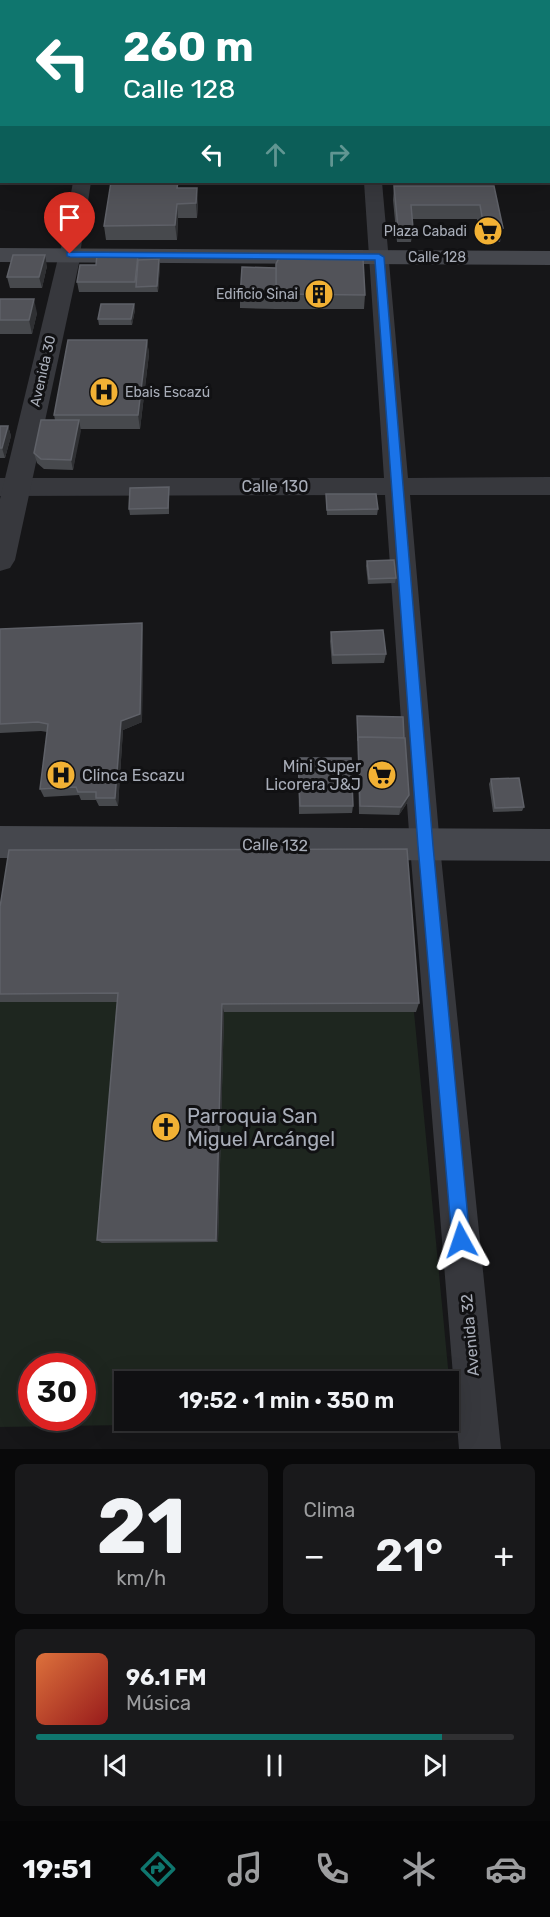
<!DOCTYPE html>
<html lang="es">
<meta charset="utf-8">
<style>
:root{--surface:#101012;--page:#19191b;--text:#f1f3f6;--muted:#9c9d9f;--line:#303032;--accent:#0f766e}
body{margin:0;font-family:Rubik,sans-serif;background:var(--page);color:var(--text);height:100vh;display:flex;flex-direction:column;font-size:22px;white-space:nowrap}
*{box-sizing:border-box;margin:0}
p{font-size:20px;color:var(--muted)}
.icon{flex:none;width:33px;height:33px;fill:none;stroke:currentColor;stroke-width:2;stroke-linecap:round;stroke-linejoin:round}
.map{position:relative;height:1449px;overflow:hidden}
.drawer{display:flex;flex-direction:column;gap:15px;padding:15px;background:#09090a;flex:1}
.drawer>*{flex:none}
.guide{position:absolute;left:0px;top:0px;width:550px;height:183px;box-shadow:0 6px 24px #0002,0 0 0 2px var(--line);background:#0f766e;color:#fff;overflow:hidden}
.speed{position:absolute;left:18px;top:1353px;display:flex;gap:12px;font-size:30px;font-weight:700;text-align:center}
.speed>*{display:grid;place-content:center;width:78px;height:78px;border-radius:50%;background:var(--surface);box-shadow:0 6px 24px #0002,0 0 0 2px var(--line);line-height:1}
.speed .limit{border:9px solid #d22;background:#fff;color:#111}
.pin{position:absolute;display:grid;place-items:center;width:51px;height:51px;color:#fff;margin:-62px -26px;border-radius:50% 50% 50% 0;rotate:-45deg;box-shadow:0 0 6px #0007}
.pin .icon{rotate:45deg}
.me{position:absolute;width:66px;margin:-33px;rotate:355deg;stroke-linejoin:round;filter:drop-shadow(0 0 4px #0008)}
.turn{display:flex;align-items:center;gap:21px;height:126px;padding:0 24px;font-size:27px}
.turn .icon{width:78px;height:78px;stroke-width:2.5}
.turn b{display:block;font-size:42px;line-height:51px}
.lanes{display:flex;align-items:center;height:57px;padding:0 24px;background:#0003;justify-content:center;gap:30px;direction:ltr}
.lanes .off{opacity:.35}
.big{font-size:45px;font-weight:600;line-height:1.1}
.drawer .widget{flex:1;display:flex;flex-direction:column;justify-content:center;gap:9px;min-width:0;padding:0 21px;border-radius:9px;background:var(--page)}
.drawer .dial{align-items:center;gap:0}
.dial b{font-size:78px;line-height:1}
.song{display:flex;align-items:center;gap:18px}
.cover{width:72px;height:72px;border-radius:9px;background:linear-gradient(135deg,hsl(20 70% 55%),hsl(0 70% 35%))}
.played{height:6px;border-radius:3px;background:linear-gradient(90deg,var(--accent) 85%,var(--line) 85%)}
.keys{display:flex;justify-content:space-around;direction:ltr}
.heat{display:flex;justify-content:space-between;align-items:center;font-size:33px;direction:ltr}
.drawer .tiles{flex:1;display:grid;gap:15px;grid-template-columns:1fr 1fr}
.widget:last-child{grid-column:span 2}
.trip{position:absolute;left:114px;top:1371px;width:345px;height:60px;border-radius:0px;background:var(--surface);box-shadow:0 6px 24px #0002,0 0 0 2px var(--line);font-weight:600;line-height:60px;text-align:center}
.menu{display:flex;height:96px;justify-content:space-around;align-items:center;background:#060607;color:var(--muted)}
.menu .icon{width:42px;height:42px}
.menu .on{color:var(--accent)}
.menu b{font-size:27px;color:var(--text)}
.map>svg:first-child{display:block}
.green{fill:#1e261f;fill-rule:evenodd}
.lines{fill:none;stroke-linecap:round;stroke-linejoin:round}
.river{fill:#2c353c;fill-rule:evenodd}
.service{fill:#37383d;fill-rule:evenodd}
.minor{fill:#37383d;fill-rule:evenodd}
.tertiary{fill:#37383d;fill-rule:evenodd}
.secondary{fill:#45474d;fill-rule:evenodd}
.wall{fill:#47494d}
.shaded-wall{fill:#2f3033}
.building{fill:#525359;stroke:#5f6168;stroke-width:1.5}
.route{fill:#1a73e8;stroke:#114b97;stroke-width:1.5}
.labels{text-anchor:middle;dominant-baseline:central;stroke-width:6;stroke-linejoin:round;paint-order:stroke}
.far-poi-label{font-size:14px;fill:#a8adb8;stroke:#111113;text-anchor:end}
.far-street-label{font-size:14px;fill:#a8adb8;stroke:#111113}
.street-label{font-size:16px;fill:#a8adb8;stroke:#111113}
.poi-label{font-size:16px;fill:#a8adb8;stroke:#111113;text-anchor:end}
.near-poi-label{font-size:20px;fill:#a8adb8;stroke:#111113;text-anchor:start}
</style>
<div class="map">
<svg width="550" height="1449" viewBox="0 0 550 1449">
<rect width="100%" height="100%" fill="#161618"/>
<!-- green -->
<path class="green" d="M0 1002H122L224 1012H414L453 1420H449L448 1382H124V1420L395 1421 0 1427ZM32 1366H82V1418H32Z"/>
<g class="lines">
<!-- river -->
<g class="river">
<rect x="0" y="75" width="2" height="20"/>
<rect x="549" y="77" width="1" height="20"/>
</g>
<!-- service -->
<g class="service">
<rect x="0" y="6" width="2" height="4"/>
<rect x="0" y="43" width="2" height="4"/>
</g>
<!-- minor -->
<g class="minor">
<rect x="101" y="0" width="14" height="2"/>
<rect x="354" y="0" width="14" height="2"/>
<path d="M73 182H91L80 254 77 258H63L60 254Z"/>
<path d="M364 182H382L408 478 550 477V495H410L440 846 501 1449H459L410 846 385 495 0 496V478H384Z"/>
</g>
<!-- tertiary -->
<path class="tertiary" d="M70 247 78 249 81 254 15 560 10 568 0 571V499L59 254 62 249Z"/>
<!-- secondary -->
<g class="secondary">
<path d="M0 248 550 251V265L0 262Z"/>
<path d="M0 826 550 829V861L0 858Z"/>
</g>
</g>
<!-- wall -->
<g class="wall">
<path d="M394 186H494L503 228 500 242H481L477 219H412L413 228 411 242H397L393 200Z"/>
<path d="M178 188 198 203 197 218H178L177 240H106L104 226Z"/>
<path d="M159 259 160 265 158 292H79L77 282 96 265 138 260Z"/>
<path d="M47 266 42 288H10L7 277Z"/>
<path d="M242 267 365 295 364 309H276V308V309L240 308V298Z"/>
<path d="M0 299 37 313 32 334H0Z"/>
<path d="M134 304 135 310 132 325H99L98 319Z"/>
<path d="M147 340 149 354 140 429H80L73 470 44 469 37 463 34 453 55 420 54 415Z"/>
<path d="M0 426H8L11 436 5 458H0Z"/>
<path d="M169 493V514L130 515 129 509Z"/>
<path d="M326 494 378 509 377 515H327Z"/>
<path d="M367 561 396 578 395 583 368 584 366 566Z"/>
<path d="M142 623 143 632 142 722 123 730 118 806H99L96 800H81L79 795 44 797 40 789 47 732 41 731 0 733V629Z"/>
<path d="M331 632 386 654 384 663 332 664 330 641Z"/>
<path d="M357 716 407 803 399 815 359 814Z"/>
<path d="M298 758 353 806 352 813 299 814Z"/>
<path d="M491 779 524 807 522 811 493 812 489 784Z"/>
<path d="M0 907 419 1003 416 1012H224L218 1242 102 1243 97 1240 117 1002H0Z"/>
</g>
<!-- shaded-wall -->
<g class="shaded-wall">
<path d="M197 188 198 203 197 218 196 203Z"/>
<path d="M177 204 178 218 177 240 175 225Z"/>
<path d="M45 255 47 266 42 288 39 277Z"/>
<path d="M159 259 160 265 158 292 157 286Z"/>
<path d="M34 299 37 313 32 334 29 320Z"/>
<path d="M134 304 135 310 132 325 131 319Z"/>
<path d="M147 340 149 354 140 429 138 415Z"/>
<path d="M79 420 81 431 73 470 71 460Z"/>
<path d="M8 426 11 436 5 458 2 448Z"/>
<path d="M142 623 143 632 142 722 123 730 118 806 115 798 121 721Z"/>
<path d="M409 795 407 803 399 815 401 807Z"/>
<path d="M222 1004 224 1012 218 1242 216 1240Z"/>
</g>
<!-- building -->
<g class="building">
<path d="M111 182H178L177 188H197L196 203 177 204 175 225 104 226Z"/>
<path d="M394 186H494L503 228H484L480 205H411L413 228H398Z"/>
<path d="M13 255H45L39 277H7Z"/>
<path d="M97 255H138L135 282H77L80 265H96Z"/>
<path d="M279 258 363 259 365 295 276 294V264Z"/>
<path d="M159 259 157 286 136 287 138 260Z"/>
<path d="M242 267 276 268V298H240Z"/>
<path d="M0 299H34L29 320H0Z"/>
<path d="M101 304H134L131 319H98Z"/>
<path d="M68 340H147L138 415H54Z"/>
<path d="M41 420H79L71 460 41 459 34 453Z"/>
<path d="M0 426H8L2 448H0Z"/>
<path d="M169 487 168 508 129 509 130 488Z"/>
<path d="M326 494H376L378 509 327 510Z"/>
<path d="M394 560 396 578 369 579 367 561Z"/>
<path d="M142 623 140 714 121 721 115 798H96V792H78L76 787 40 789 48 724 38 722 0 724V629Z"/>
<path d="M383 630 386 654 333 655 331 632Z"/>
<path d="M357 716 403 717 404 738 358 737V741Z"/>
<path d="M358 737 405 738 409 795 401 807 360 806Z"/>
<path d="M298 758H351L353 806H300Z"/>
<path d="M519 778 524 807 495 808 491 779Z"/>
<path d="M407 849 419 1003 222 1004 216 1240H97L118 993 0 994V907L9 850Z"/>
</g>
<!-- route -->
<path class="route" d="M67 252 379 254 384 257 433 846 470 1240 468 1247 461 1249 455 1247 452 1240 418 846 375 260 70 257 67 256Z"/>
<!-- icons -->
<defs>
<g id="supermarket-disc" transform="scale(1.5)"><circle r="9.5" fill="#f2b134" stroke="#111113"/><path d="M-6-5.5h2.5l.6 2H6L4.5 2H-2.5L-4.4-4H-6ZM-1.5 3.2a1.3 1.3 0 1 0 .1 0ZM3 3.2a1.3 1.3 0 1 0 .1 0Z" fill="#111"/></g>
<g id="building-disc" transform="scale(1.5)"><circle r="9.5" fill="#f2b134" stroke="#111113"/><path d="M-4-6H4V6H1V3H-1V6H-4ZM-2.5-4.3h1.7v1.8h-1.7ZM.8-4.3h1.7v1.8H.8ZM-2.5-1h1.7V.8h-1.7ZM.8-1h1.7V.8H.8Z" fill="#111"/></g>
<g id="hospital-disc" transform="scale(1.5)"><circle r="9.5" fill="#f2b134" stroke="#111113"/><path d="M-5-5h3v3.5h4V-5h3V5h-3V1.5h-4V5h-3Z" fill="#111"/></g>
<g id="church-disc" transform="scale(1.5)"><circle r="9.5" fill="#f2b134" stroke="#111113"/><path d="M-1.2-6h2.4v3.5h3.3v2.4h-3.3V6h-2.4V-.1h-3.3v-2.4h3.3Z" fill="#111"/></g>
</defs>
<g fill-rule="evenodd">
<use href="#supermarket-disc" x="488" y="231"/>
<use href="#building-disc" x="319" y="294"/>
<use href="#hospital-disc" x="104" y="392"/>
<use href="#hospital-disc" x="61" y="775"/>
<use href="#supermarket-disc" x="382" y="775"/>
<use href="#church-disc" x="166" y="1127"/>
</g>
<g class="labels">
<!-- far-poi labels -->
<g class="far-poi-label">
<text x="467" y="231">Plaza Cabadi</text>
<text x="298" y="294">Edificio Sinai</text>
<text x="125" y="392" text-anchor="start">Ebais Escazú</text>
</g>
<!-- far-street labels -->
<g class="far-street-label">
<text x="437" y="257">Calle 128</text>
<text transform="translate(43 371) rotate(-77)">Avenida 30</text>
</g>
<!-- street labels -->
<g class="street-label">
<text x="275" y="486">Calle 130</text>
<text transform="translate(275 845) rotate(1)">Calle 132</text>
<text transform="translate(470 1335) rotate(-95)">Avenida 32</text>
</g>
<!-- poi labels -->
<g class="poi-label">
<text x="361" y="766">Mini Super<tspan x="361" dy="18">Licorera J&amp;J</tspan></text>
<text x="82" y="775" text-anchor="start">Clinca Escazu</text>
</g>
<!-- near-poi labels -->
<g class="near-poi-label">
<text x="187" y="1116">Parroquia San<tspan x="187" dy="23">Miguel Arcángel</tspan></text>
</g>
</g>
</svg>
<div class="speed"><div class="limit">30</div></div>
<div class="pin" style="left:70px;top:254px;background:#d93025"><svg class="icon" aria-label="arrive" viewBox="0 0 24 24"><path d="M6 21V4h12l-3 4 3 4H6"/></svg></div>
<svg class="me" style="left:461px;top:1240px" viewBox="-20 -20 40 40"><path d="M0-17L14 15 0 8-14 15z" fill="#1a73e8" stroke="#fff" stroke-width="4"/></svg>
<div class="trip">19:52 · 1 min · 350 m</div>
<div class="guide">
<div class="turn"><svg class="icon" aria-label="left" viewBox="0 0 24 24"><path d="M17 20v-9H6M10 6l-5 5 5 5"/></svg><div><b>260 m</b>Calle 128</div></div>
<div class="lanes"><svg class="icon" aria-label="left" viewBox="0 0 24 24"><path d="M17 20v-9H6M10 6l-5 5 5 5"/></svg><svg class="icon off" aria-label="ahead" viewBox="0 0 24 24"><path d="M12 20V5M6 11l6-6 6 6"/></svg><svg class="icon off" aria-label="right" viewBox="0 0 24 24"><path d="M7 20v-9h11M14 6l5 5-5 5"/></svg></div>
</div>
</div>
<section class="drawer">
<div class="tiles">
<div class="widget dial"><b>21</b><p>km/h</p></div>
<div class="widget"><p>Clima</p>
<div class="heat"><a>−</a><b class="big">21°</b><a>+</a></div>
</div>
<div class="widget">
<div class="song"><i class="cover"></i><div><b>96.1 FM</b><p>Música</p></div></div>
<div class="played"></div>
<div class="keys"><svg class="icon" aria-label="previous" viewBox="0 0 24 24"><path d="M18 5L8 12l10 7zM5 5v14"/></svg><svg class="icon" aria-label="pause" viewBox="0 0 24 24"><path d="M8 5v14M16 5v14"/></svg><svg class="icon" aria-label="next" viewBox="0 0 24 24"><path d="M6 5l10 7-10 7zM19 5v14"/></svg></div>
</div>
</div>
</section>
<nav class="menu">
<b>19:51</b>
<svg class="icon on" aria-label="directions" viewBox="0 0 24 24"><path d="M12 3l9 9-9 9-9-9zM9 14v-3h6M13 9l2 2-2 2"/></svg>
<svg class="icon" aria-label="music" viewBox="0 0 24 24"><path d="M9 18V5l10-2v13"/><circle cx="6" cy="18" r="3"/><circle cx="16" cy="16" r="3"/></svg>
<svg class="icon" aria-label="phone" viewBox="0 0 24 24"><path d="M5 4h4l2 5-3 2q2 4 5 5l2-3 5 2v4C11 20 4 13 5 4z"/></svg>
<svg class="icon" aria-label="climate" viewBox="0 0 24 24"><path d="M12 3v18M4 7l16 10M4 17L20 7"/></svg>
<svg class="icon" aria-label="car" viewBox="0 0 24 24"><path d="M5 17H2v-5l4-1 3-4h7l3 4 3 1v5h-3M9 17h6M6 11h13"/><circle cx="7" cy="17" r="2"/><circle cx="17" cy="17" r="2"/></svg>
</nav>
